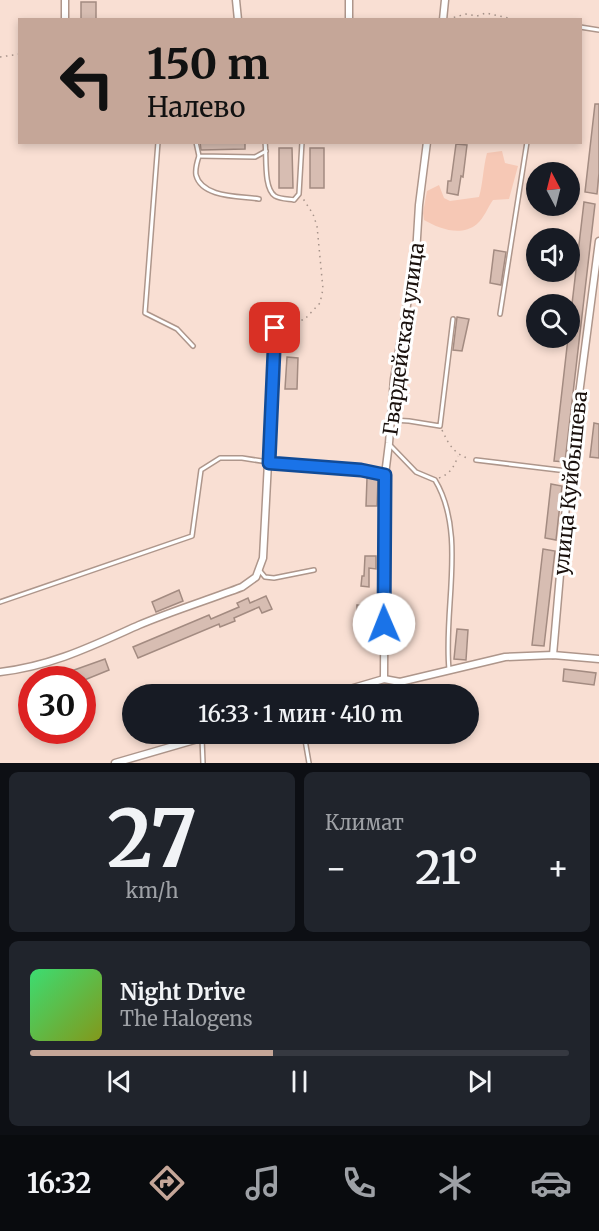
<!DOCTYPE html>
<html lang="ru">
<meta charset="utf-8">
<style>
:root{--surface:#171b24;--page:#20242c;--text:#f1f3f6;--muted:#9ea1a6;--line:#363941;--accent:#c5a698}
body{margin:0;font-family:Merriweather,serif;background:var(--page);color:var(--text);height:100vh;display:flex;flex-direction:column;font-size:22px;white-space:nowrap}
*{box-sizing:border-box;margin:0}
p{font-size:20px;color:var(--muted)}
.icon{flex:none;width:33px;height:33px;fill:none;stroke:currentColor;stroke-width:2;stroke-linecap:round;stroke-linejoin:round}
.map{position:relative;height:763px;overflow:hidden}
.details{display:flex;flex-direction:column;gap:9px;padding:9px;background:#0d0f14;flex:1}
.details>*{flex:none}
.banner{position:absolute;left:18px;top:18px;width:564px;height:126px;border-radius:0px;box-shadow:0 3px 9px #0003;background:#c5a698;color:#111;overflow:hidden}
.needle{width:39px;rotate:353deg}
.tools{position:absolute;left:526px;top:162px;display:grid;gap:12px}
.tools a{display:grid;place-items:center;width:54px;height:54px;border-radius:50%;background:var(--surface);box-shadow:0 3px 9px #0003;font-size:30px}
.speed{position:absolute;left:18px;top:666px;display:flex;gap:12px;font-size:30px;font-weight:700;text-align:center}
.speed>*{display:grid;place-content:center;width:78px;height:78px;border-radius:50%;background:var(--surface);box-shadow:0 3px 9px #0003;line-height:1}
.speed .limit{border:9px solid #d22;background:#fff;color:#111}
.pin{position:absolute;display:grid;place-items:center;width:51px;height:51px;color:#fff;margin:-26px;border-radius:12px;box-shadow:0 3px 9px #0006}
.me{position:absolute;width:66px;margin:-33px;rotate:359deg;stroke-linejoin:round;filter:drop-shadow(0 0 4px #0008)}
.turn{display:flex;align-items:center;gap:21px;height:126px;padding:0 30px;font-size:27px}
.turn .icon{width:78px;height:78px;stroke-width:2.5}
.turn b{display:block;font-size:42px;line-height:51px}
.big{font-size:45px;font-weight:600;line-height:1.1}
.details .tile{flex:1;display:flex;flex-direction:column;justify-content:center;gap:9px;min-width:0;padding:0 21px;border-radius:9px;background:var(--page)}
.details .dial{align-items:center;gap:0}
.dial b{font-size:78px;line-height:1}
.song{display:flex;align-items:center;gap:18px}
.cover{width:72px;height:72px;border-radius:9px;background:linear-gradient(135deg,hsl(140 70% 55%),hsl(70 70% 35%))}
.played{height:6px;border-radius:3px;background:linear-gradient(90deg,var(--accent) 45%,var(--line) 45%)}
.keys{display:flex;justify-content:space-around;direction:ltr}
.heat{display:flex;justify-content:space-between;align-items:center;font-size:33px;direction:ltr}
.details .tiles{flex:1;display:grid;gap:9px;grid-template-columns:1fr 1fr}
.tile:last-child{grid-column:span 2}
.trip{position:absolute;left:122px;top:684px;width:357px;height:60px;border-radius:30px;background:var(--surface);box-shadow:0 3px 9px #0003;font-weight:600;line-height:60px;text-align:center}
.menu{display:flex;height:96px;justify-content:space-around;align-items:center;background:#090b0e;color:var(--muted)}
.menu .icon{width:42px;height:42px}
.menu .current{color:var(--accent)}
.menu b{font-size:27px;color:var(--text)}
.map>svg:first-child{display:block}
.green{fill:#f6c8b5}
.building{fill:#d7bdb2;stroke:#a38b81;stroke-width:1.5}
.lines{fill:none;stroke-linecap:round;stroke-linejoin:round}
.lane-casing{stroke:#ae968b;stroke-width:6}
.street-casing{stroke:#ae968b;stroke-width:9}
.path{stroke:#a6938a;stroke-width:1.5;stroke-dasharray:1.5 4.5;stroke-linecap:butt}
.lane{stroke:#fff;stroke-width:3}
.street{stroke:#fff;stroke-width:6}
.route-casing{stroke:#114b97;stroke-width:15}
.route{stroke:#1a73e8;stroke-width:10}
.labels{text-anchor:middle;dominant-baseline:central;stroke-width:6;stroke-linejoin:round;paint-order:stroke}
.street-label{font-size:20px;fill:#1a110d;stroke:#fff}
</style>
<div class="map">
<svg width="599" height="763" viewBox="0 0 599 763">
<rect width="100%" height="100%" fill="#f9dfd3"/>
<!-- green -->
<path class="green" d="M502 151 505 163 518 166 509 199 493 200C488 207 484 218 477 224 461 237 440 229 424 220L423 213 427 191 439 185 444 198 450 201 479 197C483 183 483 168 487 153Z"/>
<!-- building -->
<g class="building">
<rect x="81" y="2" width="15" height="18"/>
<path d="M595 104H599V173L597 194 585 192Z"/>
<path d="M200 142H245V149L201 150Z"/>
<path d="M456 144 467 145 463 177 461 176 458 195 447 193 448 181H451Z"/>
<path d="M279 148H292L293 188H279Z"/>
<rect x="310" y="148" width="14" height="40"/>
<path d="M584 202 595 204 565 462 554 461 568 338H570V321Z"/>
<path d="M494 250 506 252 501 285 490 283Z"/>
<path d="M457 317 469 319 462 351 453 350Z"/>
<path d="M287 357 298 358 297 389H285Z"/>
<path d="M594 423 599 424V458L590 457Z"/>
<path d="M367 478 378 479 377 506H366Z"/>
<path d="M551 484 562 486 556 540 545 538Z"/>
<path d="M543 549 555 551 544 646 532 645Z"/>
<path d="M365 556H376V569L369 568V587L361 586 362 576H364Z"/>
<path d="M179 590 183 601 156 612 152 602Z"/>
<path d="M266 596 272 609 262 613 259 607 234 618 235 621 220 627 219 624 138 658 133 647 209 615 211 619 239 607 237 603 248 598 250 603Z"/>
<path d="M357 605 369 606V626H374V638H362L363 620H357Z"/>
<path d="M457 629 468 630 466 660 454 659Z"/>
<path d="M105 659 109 670 82 681 61 680 60 675Z"/>
<path d="M564 669 596 673 594 685 563 681Z"/>
</g>
<g class="lines">
<!-- lane casing -->
<g class="lane-casing">
<g id="lane">
<path d="M580 27 599 30"/>
<path d="M158 142 145 313 177 329 193 346"/>
<path d="M196 142 199 156 255 157 266 151"/>
<path d="M265 142C267 155 263 188 275 196 280 199 288 199 294 200L299 194 302 142"/>
<path d="M199 156C197 162 195 169 196 175 202 198 240 196 259 199"/>
<path d="M500 314 527 142"/>
<path d="M392 420 409 421 440 426 453 319"/>
<path d="M390 445 416 472 435 480C467 533 443 609 449 669"/>
<path d="M476 460 567 471"/>
<path d="M260 571 265 577 274 578 314 570"/>
<path d="M0 602 192 536 201 470 220 458H242L268 462"/>
<path d="M304 734 309 763"/>
<path d="M202 738 203 763"/>
</g>
</g>
<!-- street casing -->
<g class="street-casing">
<g id="street">
<path d="M236 0 238 20"/>
<path d="M65 20V0"/>
<path d="M349 20V0"/>
<path d="M443 20 445 0"/>
<path d="M269 463 361 470 385 475"/>
<path d="M553 655 569 471 599 241"/>
<path d="M0 672C52 666 92 646 139 625 172 611 208 600 242 587L256 577 263 558 275 328"/>
<path d="M384 679 385 475 389 443 394 379 416 254 419 205 427 142"/>
<path d="M333 694 384 679 400 682 505 657 553 655 599 659"/>
<path d="M115 763 215 734"/>
</g>
</g>
<!-- path -->
<g class="path">
<path d="M448 19 466 14 477 16 486 13 517 20"/>
<path d="M0 57 20 54"/>
<path d="M279 324 281 321 304 320 320 303 323 289 317 226 313 214 302 197"/>
<path d="M442 430C449 445 454 454 470 459"/>
<path d="M439 478C450 474 454 467 458 456"/>
</g>
<!-- lane -->
<use href="#lane" class="lane"/>
<!-- street -->
<use href="#street" class="street"/>
</g>
<g class="lines">
<!-- route casing -->
<g class="route-casing">
<path id="route" d="M275 328 269 463 361 470 385 475 384 624"/>
</g>
<!-- route -->
<use href="#route" class="route"/>
</g>
<g class="labels">
<!-- street labels -->
<g class="street-label">
<text transform="translate(403 339) rotate(-82)">Гвардейская улица</text>
<text transform="translate(570 483) rotate(-84)">улица Куйбышева</text>
</g>
</g>
</svg>
<div class="tools">
<a><svg class="needle" viewBox="-14 -14 28 28"><path d="M0-13l5 13h-10z" fill="#e53935"/><path d="M0 13l5-13h-10z" fill="#9ea1a6"/></svg></a>
<a><svg class="icon" aria-label="sound" viewBox="0 0 24 24"><path d="M4 9h4l5-4v14l-5-4H4zM17 9q2 3 0 6"/></svg></a>
<a><svg class="icon" aria-label="search" viewBox="0 0 24 24"><circle cx="10" cy="10" r="6"/><path d="M15 15l6 6"/></svg></a>
</div>
<div class="speed"><div class="limit">30</div></div>
<div class="pin" style="left:275px;top:328px;background:#d93025"><svg class="icon" aria-label="arrive" viewBox="0 0 24 24"><path d="M6 21V4h12l-3 4 3 4H6"/></svg></div>
<svg class="me" style="left:384px;top:624px" viewBox="-20 -20 40 40"><circle r="19" fill="#fff"/><path d="M0-13L10 11 0 6-10 11z" fill="#1a73e8"/></svg>
<div class="trip">16:33 · 1 мин · 410 m</div>
<div class="banner">
<div class="turn"><svg class="icon" aria-label="left" viewBox="0 0 24 24"><path d="M17 20v-9H6M10 6l-5 5 5 5"/></svg><div><b>150 m</b>Налево</div></div>
</div>
</div>
<section class="details">
<div class="tiles">
<div class="tile dial"><b>27</b><p>km/h</p></div>
<div class="tile"><p>Климат</p>
<div class="heat"><a>−</a><b class="big">21°</b><a>+</a></div>
</div>
<div class="tile">
<div class="song"><i class="cover"></i><div><b>Night Drive</b><p>The Halogens</p></div></div>
<div class="played"></div>
<div class="keys"><svg class="icon" aria-label="previous" viewBox="0 0 24 24"><path d="M18 5L8 12l10 7zM5 5v14"/></svg><svg class="icon" aria-label="pause" viewBox="0 0 24 24"><path d="M8 5v14M16 5v14"/></svg><svg class="icon" aria-label="next" viewBox="0 0 24 24"><path d="M6 5l10 7-10 7zM19 5v14"/></svg></div>
</div>
</div>
</section>
<nav class="menu">
<b>16:32</b>
<svg class="icon current" aria-label="directions" viewBox="0 0 24 24"><path d="M12 3l9 9-9 9-9-9zM9 14v-3h6M13 9l2 2-2 2"/></svg>
<svg class="icon" aria-label="music" viewBox="0 0 24 24"><path d="M9 18V5l10-2v13"/><circle cx="6" cy="18" r="3"/><circle cx="16" cy="16" r="3"/></svg>
<svg class="icon" aria-label="phone" viewBox="0 0 24 24"><path d="M5 4h4l2 5-3 2q2 4 5 5l2-3 5 2v4C11 20 4 13 5 4z"/></svg>
<svg class="icon" aria-label="climate" viewBox="0 0 24 24"><path d="M12 3v18M4 7l16 10M4 17L20 7"/></svg>
<svg class="icon" aria-label="car" viewBox="0 0 24 24"><path d="M5 17H2v-5l4-1 3-4h7l3 4 3 1v5h-3M9 17h6M6 11h13"/><circle cx="7" cy="17" r="2"/><circle cx="17" cy="17" r="2"/></svg>
</nav>
